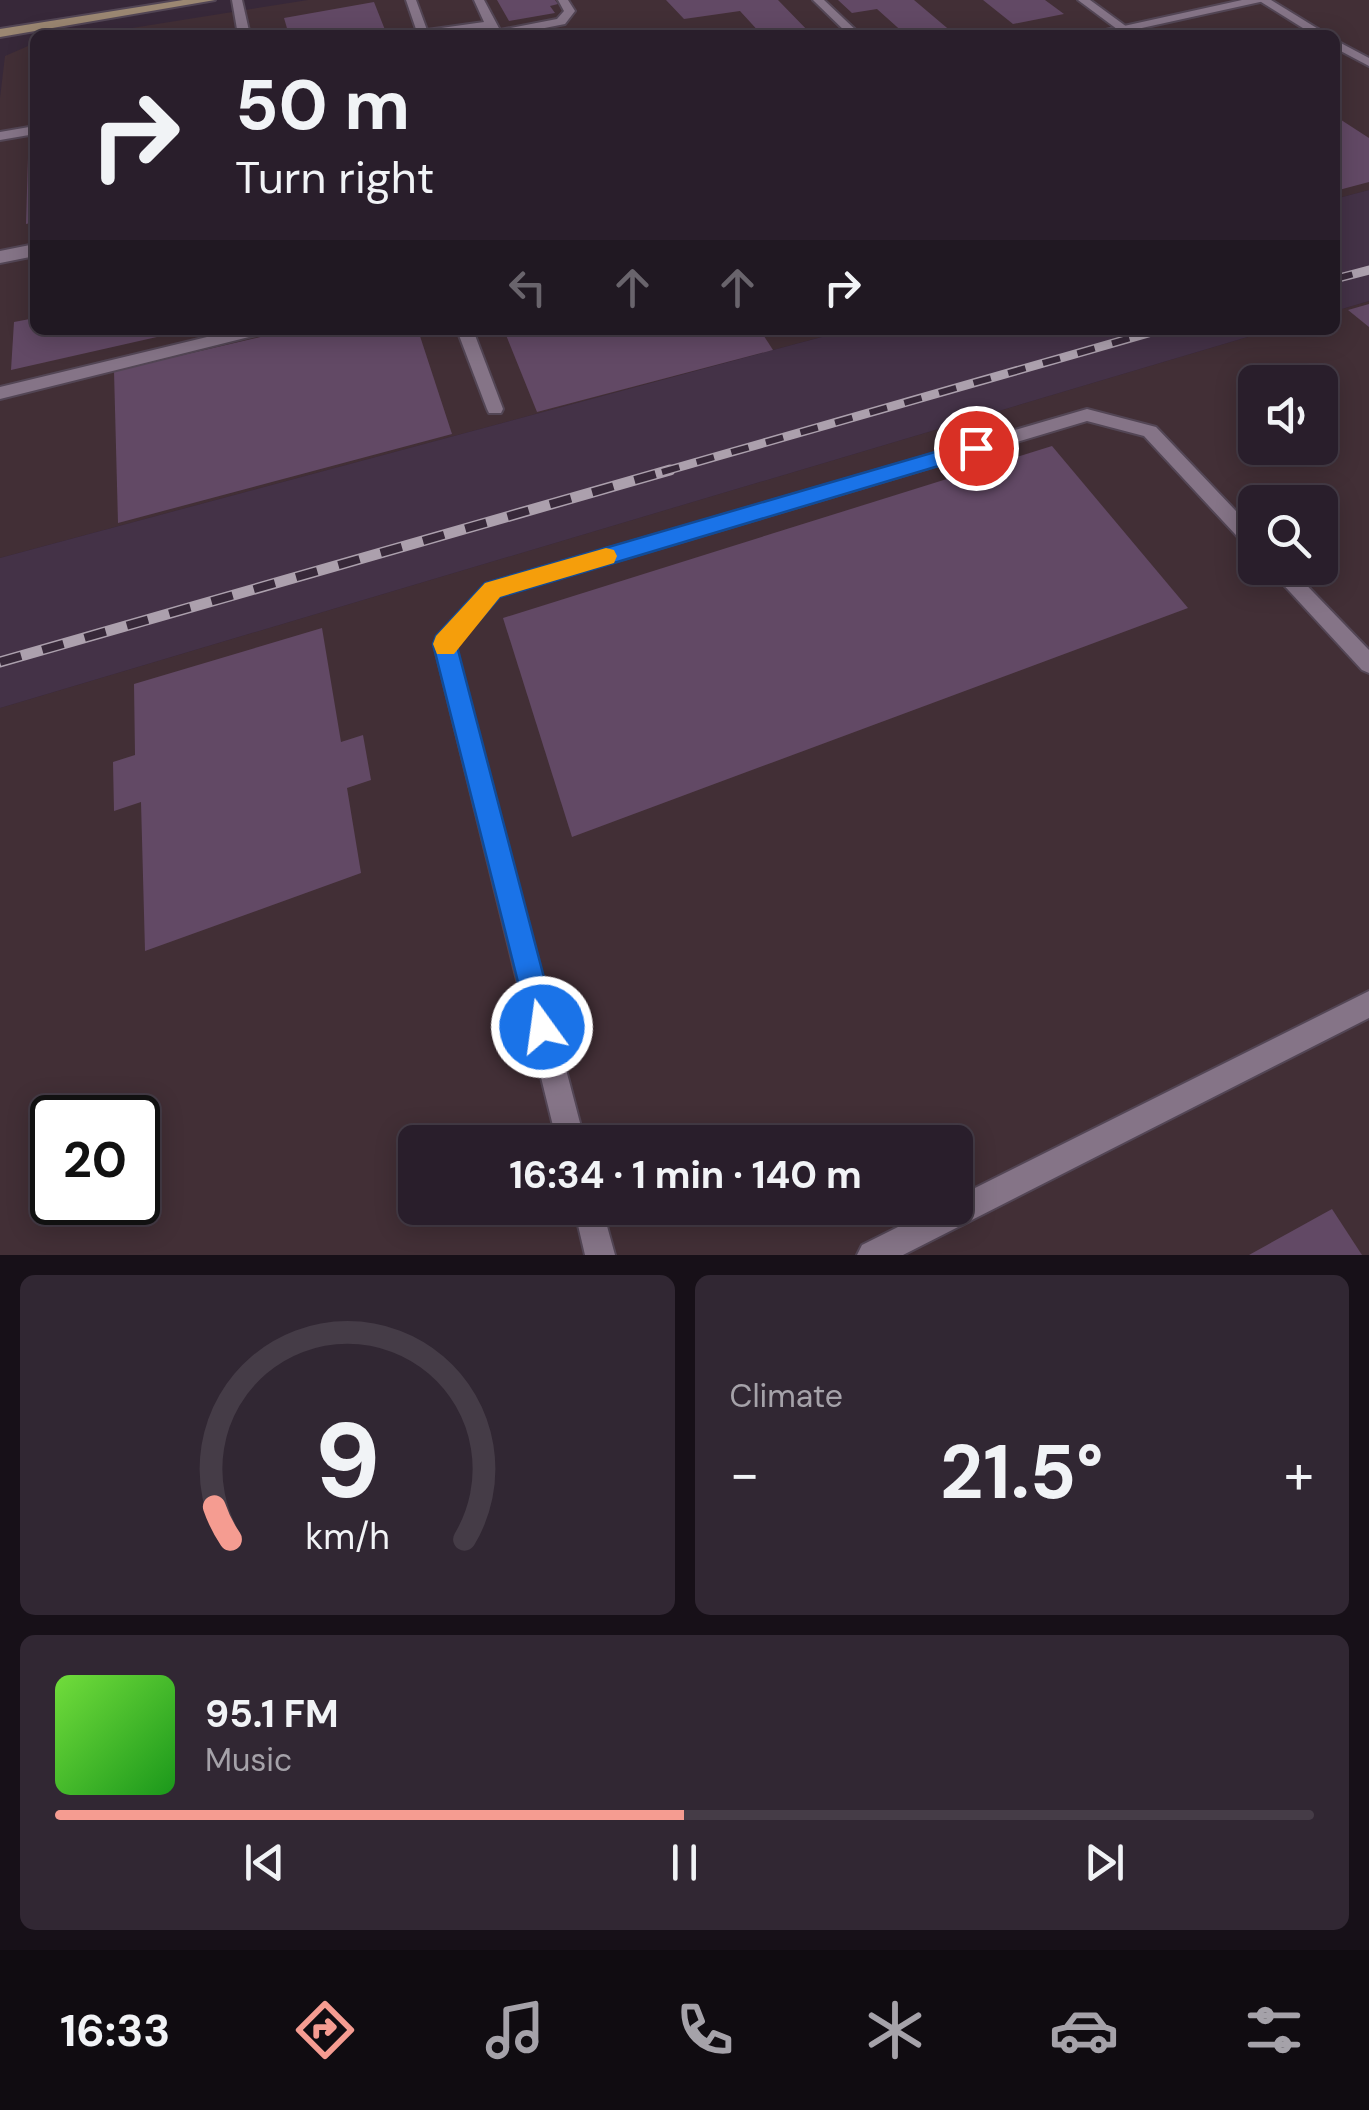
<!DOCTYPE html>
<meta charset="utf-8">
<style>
:root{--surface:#291e2b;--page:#312733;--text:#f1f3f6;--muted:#a5a2a9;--line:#453c47;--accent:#f59c91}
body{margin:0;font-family:"DM Sans",sans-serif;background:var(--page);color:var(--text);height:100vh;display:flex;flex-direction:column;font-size:38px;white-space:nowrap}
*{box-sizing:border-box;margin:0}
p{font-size:32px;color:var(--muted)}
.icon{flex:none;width:55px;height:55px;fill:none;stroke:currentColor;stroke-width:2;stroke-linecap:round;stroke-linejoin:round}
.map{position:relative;height:1255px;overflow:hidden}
.side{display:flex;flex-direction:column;gap:20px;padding:20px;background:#171018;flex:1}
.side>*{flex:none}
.guide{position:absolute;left:30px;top:30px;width:1310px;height:305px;border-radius:15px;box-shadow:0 5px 25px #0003,0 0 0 2px var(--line);background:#291e2b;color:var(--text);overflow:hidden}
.controls{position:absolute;left:1238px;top:365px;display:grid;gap:20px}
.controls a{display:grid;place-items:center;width:100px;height:100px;border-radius:15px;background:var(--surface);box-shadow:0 5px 25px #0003,0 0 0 2px var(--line);font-size:50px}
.speed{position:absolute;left:30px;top:1095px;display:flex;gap:20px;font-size:50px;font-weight:700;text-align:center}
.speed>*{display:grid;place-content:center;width:130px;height:130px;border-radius:50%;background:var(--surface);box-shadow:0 5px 25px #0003,0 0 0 2px var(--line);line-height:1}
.speed .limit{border:5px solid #111;border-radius:15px;background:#fff;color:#111}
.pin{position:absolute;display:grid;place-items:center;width:85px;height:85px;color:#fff;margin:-42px;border:5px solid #fff;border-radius:50%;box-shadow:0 2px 10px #0007}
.me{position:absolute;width:110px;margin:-55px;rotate:346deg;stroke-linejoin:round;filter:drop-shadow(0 0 8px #0008)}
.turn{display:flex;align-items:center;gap:35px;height:210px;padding:0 40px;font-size:45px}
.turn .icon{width:130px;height:130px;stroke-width:2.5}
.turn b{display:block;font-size:70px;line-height:85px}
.lanes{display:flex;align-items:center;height:95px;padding:0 40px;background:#0003;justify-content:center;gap:50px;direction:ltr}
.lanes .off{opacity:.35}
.big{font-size:75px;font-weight:700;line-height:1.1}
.side .tile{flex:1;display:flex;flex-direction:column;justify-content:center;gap:15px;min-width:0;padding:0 35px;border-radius:15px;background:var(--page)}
.side .dial{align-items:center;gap:0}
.dial svg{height:260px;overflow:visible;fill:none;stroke:var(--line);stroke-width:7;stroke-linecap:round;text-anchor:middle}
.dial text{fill:var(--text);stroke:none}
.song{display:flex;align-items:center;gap:30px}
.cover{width:120px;height:120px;border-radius:15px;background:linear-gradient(135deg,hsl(100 70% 55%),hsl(120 70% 35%))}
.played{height:10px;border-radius:5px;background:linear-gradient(90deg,var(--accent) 50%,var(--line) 50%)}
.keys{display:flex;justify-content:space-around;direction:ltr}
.heat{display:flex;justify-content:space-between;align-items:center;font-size:55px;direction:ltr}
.side .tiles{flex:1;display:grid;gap:20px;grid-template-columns:1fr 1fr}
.tile:last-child{grid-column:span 2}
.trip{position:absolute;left:398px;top:1125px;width:575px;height:100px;border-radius:15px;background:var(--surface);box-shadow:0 5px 25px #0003,0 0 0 2px var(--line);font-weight:700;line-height:100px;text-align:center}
.menu{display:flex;height:160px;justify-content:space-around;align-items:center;background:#100c11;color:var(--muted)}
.menu .icon{width:70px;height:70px}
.menu .current{color:var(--accent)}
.menu b{font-size:45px;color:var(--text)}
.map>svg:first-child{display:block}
.industrial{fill:#422f36;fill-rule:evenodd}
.built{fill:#443247}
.building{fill:#624965}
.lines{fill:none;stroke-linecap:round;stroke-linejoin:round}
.lane-casing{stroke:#534655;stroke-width:4}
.street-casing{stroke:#534655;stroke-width:4}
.secondary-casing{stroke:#534655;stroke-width:4}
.lane{fill:#857487;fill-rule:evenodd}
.street{fill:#857487;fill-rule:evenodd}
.secondary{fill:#9b8772;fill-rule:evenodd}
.rail-far1-casing{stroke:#aca0ad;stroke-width:9}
.rail-casing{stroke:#aca0ad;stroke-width:11}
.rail-far1{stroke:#372839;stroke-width:6;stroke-dasharray:18;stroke-linecap:butt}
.rail{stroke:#372839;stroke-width:8;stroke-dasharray:22;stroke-linecap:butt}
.route{fill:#1a73e8;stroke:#114b97;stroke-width:2.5}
.slow{fill:#f59e0b}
</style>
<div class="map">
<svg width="1369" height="1255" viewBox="0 0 1369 1255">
<rect width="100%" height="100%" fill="#372839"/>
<!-- industrial -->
<g class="industrial">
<path d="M308 0H1369V190L1335 199V35H88Z"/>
<path d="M35 43V330H848L0 558V98L5 56Z"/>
<path d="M1369 301V1255H0V708L1271 330H1335V311ZM1255 382H1320V448H1255ZM1255 502H1320V568H1255ZM52 1118H138V1202H52ZM415 1142H955V1208H415Z"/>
</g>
<!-- built -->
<g class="built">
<path d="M1369 190V301L1335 311V199Z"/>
<path d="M848 330H1271L0 708V558Z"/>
</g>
<!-- building -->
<g class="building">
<path d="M497 0H555L558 4 550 6 555 13 509 21Z"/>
<path d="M666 0H778L812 35H762L740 11 684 19Z"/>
<path d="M838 0H914L953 33 906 35 877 9 852 13Z"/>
<path d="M983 0H1045L1064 14 1013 24Z"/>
<path d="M374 2 387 35H289L284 18Z"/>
<path d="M1335 116 1369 138V182L1335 191Z"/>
<path d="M35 156V222L26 224 28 157Z"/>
<path d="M1369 304V327L1348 310Z"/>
<path d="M35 318V330L179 332 11 370 14 322Z"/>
<path d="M291 330H418L452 434 118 523 114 371Z"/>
<path d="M504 330H760L773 350 537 412Z"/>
<path d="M1052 446 1188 608 572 837 503 618Z"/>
<path d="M322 628 341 742 363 735 371 780 347 788 361 873 145 951 141 802 114 811 113 762 135 755 134 684Z"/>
<path d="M1332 1209 1362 1255H1249Z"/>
</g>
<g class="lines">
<!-- lane casing -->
<g class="lane-casing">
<g id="lane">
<path d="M232 0H242L250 35H238Z"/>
<path d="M406 0H416L427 30 484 22 474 0H484L500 30 557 19 564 11 558 0H568L575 11 565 24 509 35H491L487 28 418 35Z"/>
<path d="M813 0H824L861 35H849Z"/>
<path d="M1078 0H1090L1138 35H1125Z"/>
<path d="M1258 0H1271L1328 35H1314Z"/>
<path d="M1335 40 1369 58V66L1335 48Z"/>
<path d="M35 126V134L0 140V132Z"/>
<path d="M236 330H265L257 335 0 399V387Z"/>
<path d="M457 330H473L503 409 501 413H489L487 409Z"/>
<path d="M1087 409 1156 427 1255 531V551L1248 548 1144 436 1087 421 499 596 455 646 585 1142H557L434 644 437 638 486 584Z"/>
<path d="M1268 568H1290L1369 650V673L1362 670Z"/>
<path d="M1369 991V1018L903 1255H857L862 1245 936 1208H955V1198Z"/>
<path d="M574 1208H602L615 1255H585Z"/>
</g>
</g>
<!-- street casing -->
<g class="street-casing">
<g id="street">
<path d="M1242 0H1269L1110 35H1083Z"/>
<path d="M35 244V256L0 263V251Z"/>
</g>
</g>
<!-- secondary casing -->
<g class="secondary-casing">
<path id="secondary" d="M183 0H215L0 37V29Z"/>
</g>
<!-- lane -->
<use href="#lane" class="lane"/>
<!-- street -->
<use href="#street" class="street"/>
<!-- secondary -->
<use href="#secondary" class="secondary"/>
<!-- rail-far1 casing -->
<g class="rail-far1-casing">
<g id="rail-far1">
<path d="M1335 279 1369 270"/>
<path d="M662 472 1159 330"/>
</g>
</g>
<!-- rail casing -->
<g class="rail-casing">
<path id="rail" d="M0 662 670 470"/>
</g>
<!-- rail-far1 -->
<use href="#rail-far1" class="rail-far1"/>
<!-- rail -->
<use href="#rail" class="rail"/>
</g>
<!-- route -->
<path class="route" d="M976 440 982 442V453L500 597 457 646 557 1027 552 1038 542 1042 532 1038 433 644 436 636 485 583Z"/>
<!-- slow -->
<path class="slow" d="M606 548 614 550 617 556 614 563 500 597 454 654H437L433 644 436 636 485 583Z"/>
</svg>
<div class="controls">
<a><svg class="icon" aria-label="sound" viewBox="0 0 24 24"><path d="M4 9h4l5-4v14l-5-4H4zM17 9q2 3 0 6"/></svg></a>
<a><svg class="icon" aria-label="search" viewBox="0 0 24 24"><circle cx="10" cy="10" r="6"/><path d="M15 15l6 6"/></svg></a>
</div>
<div class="speed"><div class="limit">20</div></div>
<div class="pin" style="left:976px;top:448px;background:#d93025"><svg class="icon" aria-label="arrive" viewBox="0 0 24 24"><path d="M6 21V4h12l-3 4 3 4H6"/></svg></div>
<svg class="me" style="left:542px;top:1027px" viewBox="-20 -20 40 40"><circle r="17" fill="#1a73e8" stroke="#fff" stroke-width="3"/><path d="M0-11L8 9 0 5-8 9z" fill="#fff"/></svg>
<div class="trip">16:34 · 1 min · 140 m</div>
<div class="guide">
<div class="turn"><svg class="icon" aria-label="right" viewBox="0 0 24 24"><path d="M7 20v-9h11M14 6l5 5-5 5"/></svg><div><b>50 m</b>Turn right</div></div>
<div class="lanes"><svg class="icon off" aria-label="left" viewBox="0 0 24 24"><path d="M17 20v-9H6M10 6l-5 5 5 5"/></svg><svg class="icon off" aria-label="ahead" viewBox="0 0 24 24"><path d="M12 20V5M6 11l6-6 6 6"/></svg><svg class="icon off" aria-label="ahead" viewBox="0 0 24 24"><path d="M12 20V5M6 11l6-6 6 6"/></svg><svg class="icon" aria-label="right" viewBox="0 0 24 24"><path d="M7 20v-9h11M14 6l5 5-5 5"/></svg></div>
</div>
</div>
<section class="side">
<div class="tiles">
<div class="tile dial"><svg viewBox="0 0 100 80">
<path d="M14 69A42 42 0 1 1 86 69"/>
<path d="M14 69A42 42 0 0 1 9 59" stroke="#f59c91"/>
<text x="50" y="56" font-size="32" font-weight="700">9</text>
<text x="50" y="72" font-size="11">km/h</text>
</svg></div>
<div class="tile"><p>Climate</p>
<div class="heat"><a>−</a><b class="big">21.5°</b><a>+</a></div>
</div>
<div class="tile">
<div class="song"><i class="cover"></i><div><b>95.1 FM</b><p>Music</p></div></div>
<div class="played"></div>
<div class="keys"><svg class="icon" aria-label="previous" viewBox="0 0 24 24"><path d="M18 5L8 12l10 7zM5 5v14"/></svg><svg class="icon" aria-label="pause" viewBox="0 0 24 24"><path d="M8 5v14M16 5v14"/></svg><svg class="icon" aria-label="next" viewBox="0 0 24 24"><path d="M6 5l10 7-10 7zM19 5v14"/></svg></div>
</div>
</div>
</section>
<nav class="menu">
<b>16:33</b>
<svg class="icon current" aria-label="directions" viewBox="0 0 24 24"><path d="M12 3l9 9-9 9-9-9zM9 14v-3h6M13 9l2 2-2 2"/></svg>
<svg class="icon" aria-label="music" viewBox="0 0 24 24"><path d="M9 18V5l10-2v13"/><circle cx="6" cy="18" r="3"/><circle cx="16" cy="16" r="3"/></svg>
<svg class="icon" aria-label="phone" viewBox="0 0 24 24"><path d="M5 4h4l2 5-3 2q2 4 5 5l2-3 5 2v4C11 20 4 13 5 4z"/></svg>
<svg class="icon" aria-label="climate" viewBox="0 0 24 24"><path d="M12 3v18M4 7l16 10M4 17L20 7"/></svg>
<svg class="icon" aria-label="car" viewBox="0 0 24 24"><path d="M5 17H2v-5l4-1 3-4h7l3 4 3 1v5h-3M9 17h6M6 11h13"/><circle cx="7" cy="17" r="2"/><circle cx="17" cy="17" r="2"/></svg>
<svg class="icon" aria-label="filters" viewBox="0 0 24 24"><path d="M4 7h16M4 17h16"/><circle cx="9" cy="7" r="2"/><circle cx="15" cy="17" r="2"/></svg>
</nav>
